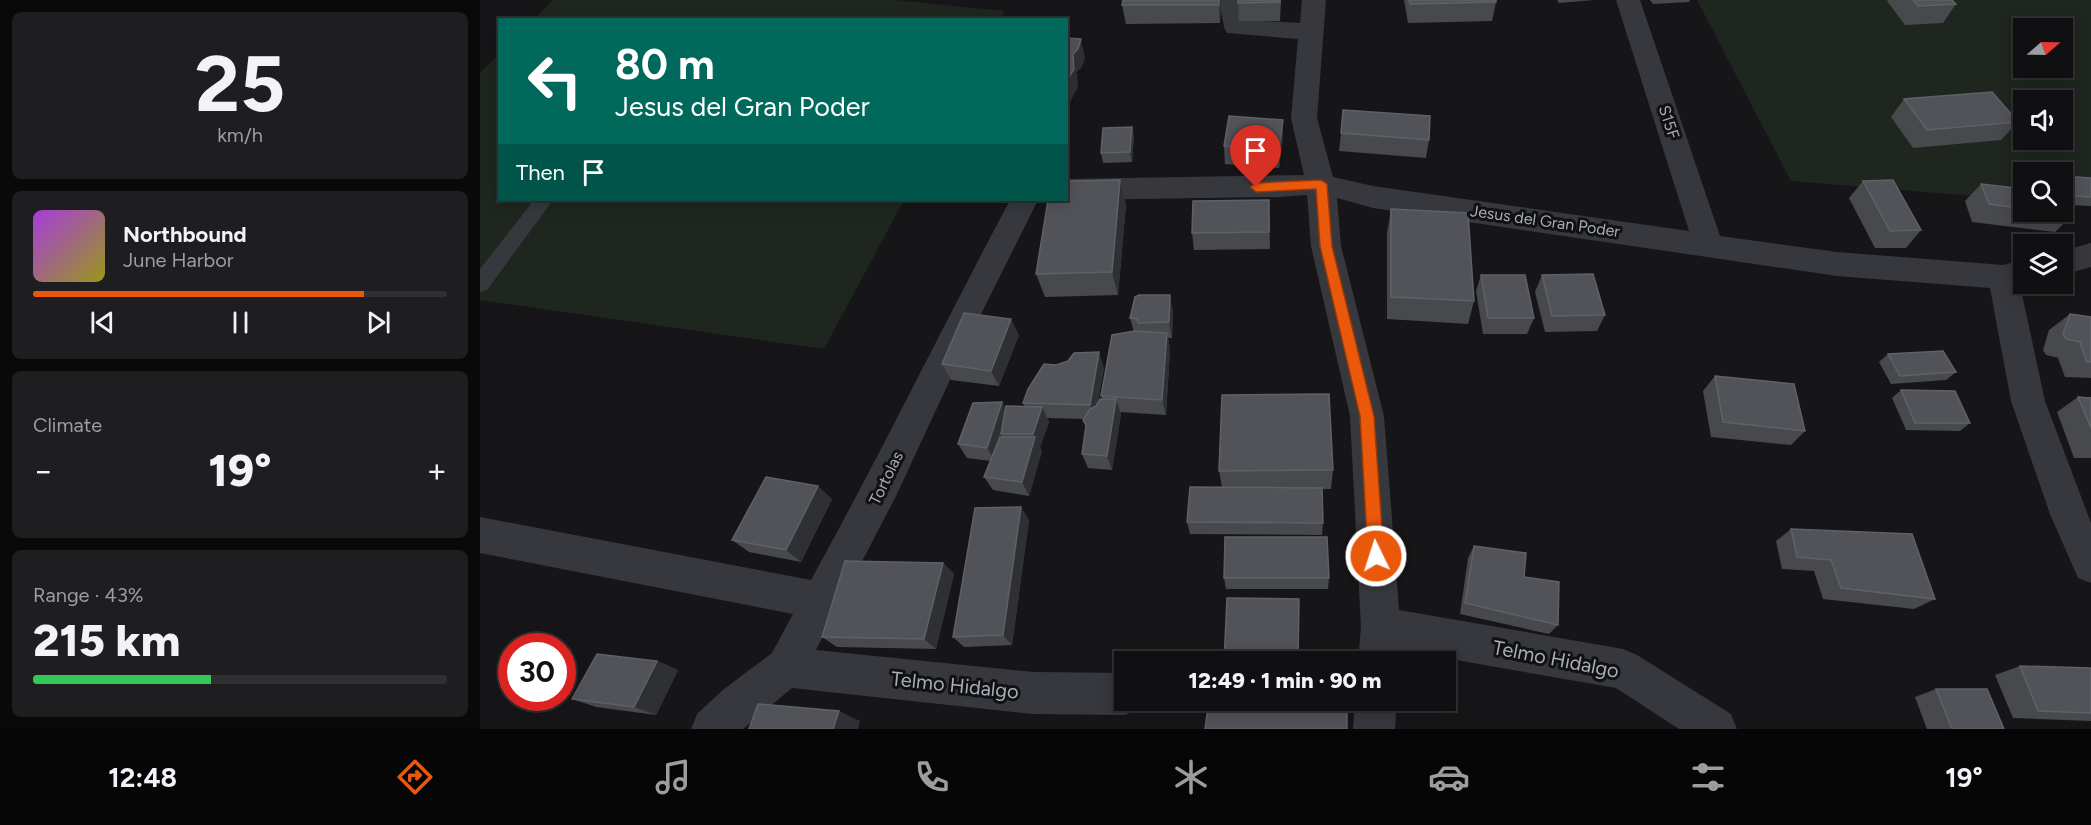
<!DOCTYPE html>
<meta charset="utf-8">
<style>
:root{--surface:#101012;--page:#1e1e20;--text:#f1f3f6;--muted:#9c9d9f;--line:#303032;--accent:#ea580c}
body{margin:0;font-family:Figtree,sans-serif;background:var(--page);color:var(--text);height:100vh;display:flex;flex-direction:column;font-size:22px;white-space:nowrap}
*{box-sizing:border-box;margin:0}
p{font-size:20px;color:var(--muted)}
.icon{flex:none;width:33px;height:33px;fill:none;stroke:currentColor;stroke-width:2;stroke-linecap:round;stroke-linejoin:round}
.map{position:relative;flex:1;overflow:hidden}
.side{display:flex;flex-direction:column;gap:12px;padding:12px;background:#09090a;width:480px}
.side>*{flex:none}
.banner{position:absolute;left:18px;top:18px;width:570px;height:183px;border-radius:0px;box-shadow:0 3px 15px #0003,0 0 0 2px var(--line);background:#00695c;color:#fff;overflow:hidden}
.needle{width:39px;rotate:70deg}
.tools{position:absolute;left:1533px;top:18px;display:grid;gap:12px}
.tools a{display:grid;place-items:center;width:60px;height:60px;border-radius:0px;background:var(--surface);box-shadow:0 3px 15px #0003,0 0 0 2px var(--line);font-size:30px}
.speed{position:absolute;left:18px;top:633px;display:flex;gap:12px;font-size:30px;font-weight:700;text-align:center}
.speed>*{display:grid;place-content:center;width:78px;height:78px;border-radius:50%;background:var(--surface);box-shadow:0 3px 15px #0003,0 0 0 2px var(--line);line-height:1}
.speed .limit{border:9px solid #d22;background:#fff;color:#111}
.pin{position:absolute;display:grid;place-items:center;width:51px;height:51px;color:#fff;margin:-62px -26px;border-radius:50% 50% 50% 0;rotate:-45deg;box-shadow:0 0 6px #0007}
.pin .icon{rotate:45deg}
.me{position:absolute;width:66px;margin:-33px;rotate:356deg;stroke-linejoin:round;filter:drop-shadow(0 0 4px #0008)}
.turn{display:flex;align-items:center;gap:21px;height:126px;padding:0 18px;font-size:27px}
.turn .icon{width:78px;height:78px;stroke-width:2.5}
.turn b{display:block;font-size:42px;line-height:51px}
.then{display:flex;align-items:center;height:57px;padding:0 18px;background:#0003;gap:12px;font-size:22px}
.big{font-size:45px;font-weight:800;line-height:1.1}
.side .tile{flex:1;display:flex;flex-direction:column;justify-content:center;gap:9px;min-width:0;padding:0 21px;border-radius:9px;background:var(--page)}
.side .dial{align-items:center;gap:0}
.dial b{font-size:78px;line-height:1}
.song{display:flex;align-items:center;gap:18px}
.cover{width:72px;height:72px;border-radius:9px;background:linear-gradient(135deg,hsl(280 70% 55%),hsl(60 70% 35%))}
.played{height:6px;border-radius:3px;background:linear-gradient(90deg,var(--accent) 80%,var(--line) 80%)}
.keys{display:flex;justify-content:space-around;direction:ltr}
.heat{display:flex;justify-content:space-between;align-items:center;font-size:33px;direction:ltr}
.charge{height:9px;border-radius:4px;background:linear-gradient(90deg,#34c759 43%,var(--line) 0)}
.trip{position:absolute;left:634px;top:651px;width:342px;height:60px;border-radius:0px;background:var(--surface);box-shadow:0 3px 15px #0003,0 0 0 2px var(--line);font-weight:800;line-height:60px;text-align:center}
.tab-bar{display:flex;height:96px;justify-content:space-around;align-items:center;background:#060607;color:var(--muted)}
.tab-bar .icon{width:42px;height:42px}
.tab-bar .current{color:var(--accent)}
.tab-bar b{font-size:27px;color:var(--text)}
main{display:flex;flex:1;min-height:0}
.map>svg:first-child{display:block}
.green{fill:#1e261f;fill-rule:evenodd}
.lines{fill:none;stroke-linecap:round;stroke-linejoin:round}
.service{fill:#37383d;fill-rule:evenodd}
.minor{fill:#37383d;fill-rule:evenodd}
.wall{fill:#47494d}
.shaded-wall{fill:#2f3033}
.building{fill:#525359;stroke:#5f6168;stroke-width:1.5}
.route{fill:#ea580c;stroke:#983908;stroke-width:1.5}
.labels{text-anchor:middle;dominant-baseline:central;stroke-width:6;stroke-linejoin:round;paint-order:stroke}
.street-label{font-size:16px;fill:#a8adb8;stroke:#111113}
.near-street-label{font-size:20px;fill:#a8adb8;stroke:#111113}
</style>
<main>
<section class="side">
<div class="tile dial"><b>25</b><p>km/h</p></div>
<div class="tile">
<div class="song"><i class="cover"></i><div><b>Northbound</b><p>June Harbor</p></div></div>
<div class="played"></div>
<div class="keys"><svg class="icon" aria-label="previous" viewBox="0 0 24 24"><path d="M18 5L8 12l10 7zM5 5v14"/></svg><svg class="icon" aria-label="pause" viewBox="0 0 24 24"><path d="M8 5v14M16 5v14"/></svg><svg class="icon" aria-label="next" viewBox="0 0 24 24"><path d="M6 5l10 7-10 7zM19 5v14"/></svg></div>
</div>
<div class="tile"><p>Climate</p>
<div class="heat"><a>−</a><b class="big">19°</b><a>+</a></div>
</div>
<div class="tile"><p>Range · 43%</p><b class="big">215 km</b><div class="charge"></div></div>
</section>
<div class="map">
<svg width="1611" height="729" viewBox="0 0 1611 729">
<rect width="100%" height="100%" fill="#161618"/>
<!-- green -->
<g class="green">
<path d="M73 0H415L525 11 520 20 54 19Z"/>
<path d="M1217 0H1611V206L1583 204 1582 172H1544L1543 200 1311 181ZM1544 28H1582V68H1544ZM1544 100H1582V140H1544Z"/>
<path d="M19 54 20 200H424L344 349 0 300V73Z"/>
</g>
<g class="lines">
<!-- service -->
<path class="service" d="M54 200H73L7 290 0 292V269Z"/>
<!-- minor -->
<g class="minor">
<path d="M739 0H763L767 20 820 23 822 0H846L837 118 853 177 893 186 1209 231 1136 0H1160L1240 236 1357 252 1523 265 1544 260V284H1546L1540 285 1565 401 1611 523V583L1598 578 1570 514 1531 401 1510 288 1357 276 893 208 857 198 861 246 904 416 919 610 1143 649 1157 655 1251 714 1257 729H1199L1136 688 919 650 918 662H878L881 627 870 416 831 246 827 195 800 197 586 200H583H586V179L824 175 811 118 818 39 747 33 744 27Z"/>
<path d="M530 200H558L496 324 416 496 336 650 553 672 645 673V700H663L660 709 645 715 553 714 312 688 263 729H211L217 714 244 689 292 653 313 614 0 553V517L331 580C400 455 463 326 530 200Z"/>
<path d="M1611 243V267L1582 275V251Z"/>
<path d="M875 700H917L915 729H873Z"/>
</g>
</g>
<!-- wall -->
<g class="wall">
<path d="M741 0 740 23 646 24 642 5Z"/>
<path d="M758 0H801L800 21H759Z"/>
<path d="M924 0H1016V2L1012 21 928 23Z"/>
<path d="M1077 0H1114L1079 3Z"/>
<path d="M1170 0H1210L1209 2 1173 4Z"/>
<path d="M1408 0H1472L1476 4 1463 23 1425 25 1407 1Z"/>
<path d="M1424 99 1538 122 1521 140 1433 148 1411 117Z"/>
<path d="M652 127 654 137 652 162 623 163 621 153Z"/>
<path d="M861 133 949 140 946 158 859 151Z"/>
<path d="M803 138 799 168 745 164 744 146Z"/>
<path d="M1582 176 1611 178V206L1590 205 1593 215 1575 232 1492 222 1485 201 1501 184 1544 189V212H1582Z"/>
<path d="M1383 181 1441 230 1426 248H1395L1369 198Z"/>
<path d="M789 200 790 249 714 250 712 233Z"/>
<path d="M646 204 638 295 565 297 556 274Z"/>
<path d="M911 209 994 301 988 324 907 319V233Z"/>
<path d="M1001 275 1054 318 1047 334H1003L996 291Z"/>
<path d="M1062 275 1125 315 1117 331 1065 332 1055 292Z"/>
<path d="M693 311 692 338H688L690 349 686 415 640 412 641 414 632 470 608 468 602 454 606 427 603 420 604 419 567 418 569 422 560 447 562 451 549 496 513 490 504 477 511 461 487 458 478 444 526 408 545 407 543 403 624 368 618 401 622 399 621 396 654 332 650 318Z"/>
<path d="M1590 314 1611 317V378L1585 377 1578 358H1579L1566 355 1563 350 1569 330Z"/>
<path d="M539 335 519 386 471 380 462 364Z"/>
<path d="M1408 354 1476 372 1466 380 1411 384 1399 362Z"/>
<path d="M1235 376 1325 431 1311 445 1231 437 1223 391Z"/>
<path d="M1421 390 1490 423 1480 431 1426 430 1412 398Z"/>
<path d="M1598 397 1611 398V458H1594L1577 412Z"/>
<path d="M853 470 851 489H842L843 523 842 535 710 534 707 522 742 487 739 471Z"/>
<path d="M352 499 321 562 269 552 252 540Z"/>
<path d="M549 520 532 645 484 647 473 637Z"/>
<path d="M1311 529 1455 599 1434 609 1343 599 1334 571 1302 569 1296 541Z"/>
<path d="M994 546 1078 625 1069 634 980 614 988 558Z"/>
<path d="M463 563 474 574 456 649 357 647 342 637Z"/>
<path d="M744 578H849L848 589H746Z"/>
<path d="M177 661 198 670 176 715 116 707 92 699Z"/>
<path d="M1540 666 1611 668V721L1533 718 1515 675Z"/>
<path d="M1456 689 1524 729H1447L1435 697Z"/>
</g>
<!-- shaded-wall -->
<g class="shaded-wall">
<path d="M739 0H741L740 23 739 5Z"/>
<path d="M601 39 605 58 602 67 597 72 598 87 587 108 586 82 593 54Z"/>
<path d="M803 120V138L799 168V150Z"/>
<path d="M652 127 654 137 652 162 650 152Z"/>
<path d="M640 180 646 204 638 295 632 272Z"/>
<path d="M690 295 693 311 692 338 689 322Z"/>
<path d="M531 319 539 335 519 386 511 371Z"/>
<path d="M687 333 690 349 686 415 682 400Z"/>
<path d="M619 352 624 368 615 420 610 405Z"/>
<path d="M636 399 641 414 632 470 627 456Z"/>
<path d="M522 402 530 416 521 434 523 438 516 462 507 448Z"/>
<path d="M562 407 569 422 560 447 562 451 549 496 542 482 555 438 553 434Z"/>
<path d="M338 486 352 499 321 562 306 550Z"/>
<path d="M541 507 549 520 532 645 523 635Z"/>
<path d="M463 563 474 574 456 649 444 639Z"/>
<path d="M177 661 198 670 176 715 154 707Z"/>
<path d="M359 711 380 721 378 729H353Z"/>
</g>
<!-- building -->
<g class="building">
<path d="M643 0H739V5H642Z"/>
<path d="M758 0H800V2L758 3Z"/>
<path d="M929 0H1016V2L930 4Z"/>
<path d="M1433 0H1472L1476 4 1438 6Z"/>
<path d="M586 38 601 39 598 49 593 54 594 69 586 82Z"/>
<path d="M1512 92 1538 122 1447 130 1424 99Z"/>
<path d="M863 110 950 116 949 140 861 133Z"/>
<path d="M749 116 803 120 799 150 744 146Z"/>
<path d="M652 127 650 152 621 153 623 128Z"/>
<path d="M1582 176 1611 178V197L1585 195 1582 194Z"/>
<path d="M640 180 632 272 556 274 568 200H586V181Z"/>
<path d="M1413 180 1441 230 1410 231 1383 181Z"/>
<path d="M1501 184 1544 189V209L1509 204Z"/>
<path d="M1582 194H1585L1593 215 1568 212H1582Z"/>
<path d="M789 200V232L712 233 713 201Z"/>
<path d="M911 209 988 213 994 301 911 297Z"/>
<path d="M1113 274 1125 315 1072 316 1062 275Z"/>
<path d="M1001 275H1045L1054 318H1008Z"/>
<path d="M659 295H690L689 322 658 323 657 319 650 318 655 297Z"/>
<path d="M484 313 531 319 511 371 462 364Z"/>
<path d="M1590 314 1611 317V362H1607L1600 343 1602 342 1586 339 1583 334Z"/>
<path d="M655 331 687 333 682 400 621 396 632 335Z"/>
<path d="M1463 351 1476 372 1420 376 1408 354Z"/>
<path d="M619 352 610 405 543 403 548 389 564 364 576 365 588 361 594 353Z"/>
<path d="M1235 376 1314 384 1325 431 1243 422Z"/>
<path d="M1421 390 1475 391 1490 423H1435Z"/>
<path d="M849 394 853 470 739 471 742 395Z"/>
<path d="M1598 397 1611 398V428Z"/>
<path d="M620 399H636L627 456 602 454 606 425 603 420 610 409 616 406Z"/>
<path d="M522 402 507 448 478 444 493 403Z"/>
<path d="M526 406 562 407 553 434H521Z"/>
<path d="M520 437H555L542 482 504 477Z"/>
<path d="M286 477 338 486 306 550 252 540Z"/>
<path d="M710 487 842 488 843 523 707 522Z"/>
<path d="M541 507 523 635 473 637 495 508Z"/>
<path d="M1311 529 1432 534 1455 599 1361 588 1351 560 1317 557Z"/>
<path d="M745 537H847L849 578H744Z"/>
<path d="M994 546 1046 553 1044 577 1079 582 1078 625 985 603Z"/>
<path d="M365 561 463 563 444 639 342 637Z"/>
<path d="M747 598 819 599 818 662H744Z"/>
<path d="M117 654 177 661 154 707 92 699Z"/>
<path d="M1540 666 1611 668V713L1558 711Z"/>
<path d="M1456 689H1507L1524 729H1472Z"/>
<path d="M729 700H778L867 707V729H725Z"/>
<path d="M278 704 359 711 353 729H269Z"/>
</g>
<!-- route -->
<path class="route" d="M841 180 847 184 852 246 894 416 904 556 902 562 896 564 891 562 888 556 880 416 840 246 836 189 776 192 770 187 776 183Z"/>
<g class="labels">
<!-- street labels -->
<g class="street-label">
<text transform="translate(1189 122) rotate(72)">S15F</text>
<text transform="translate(1065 221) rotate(8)">Jesus del Gran Poder</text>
<text transform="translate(406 478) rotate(-64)">Tortolas</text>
</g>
<!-- near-street labels -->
<g class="near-street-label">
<text transform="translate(1076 659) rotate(11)">Telmo Hidalgo</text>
<text transform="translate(475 685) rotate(6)">Telmo Hidalgo</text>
</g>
</g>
</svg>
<div class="tools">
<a><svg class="needle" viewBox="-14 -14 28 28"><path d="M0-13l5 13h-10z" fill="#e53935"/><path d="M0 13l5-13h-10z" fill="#9c9d9f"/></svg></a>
<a><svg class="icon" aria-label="sound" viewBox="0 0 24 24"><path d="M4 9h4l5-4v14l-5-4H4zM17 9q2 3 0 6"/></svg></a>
<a><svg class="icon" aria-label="search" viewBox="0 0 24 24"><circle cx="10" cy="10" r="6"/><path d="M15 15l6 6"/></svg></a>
<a><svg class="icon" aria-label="layers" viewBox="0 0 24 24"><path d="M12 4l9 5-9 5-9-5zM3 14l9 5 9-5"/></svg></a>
</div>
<div class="speed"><div class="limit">30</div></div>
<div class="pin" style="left:776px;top:187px;background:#d93025"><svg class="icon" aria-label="arrive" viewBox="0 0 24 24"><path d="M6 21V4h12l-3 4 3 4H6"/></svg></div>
<svg class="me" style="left:896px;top:556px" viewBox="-20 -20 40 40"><circle r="17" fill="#ea580c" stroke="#fff" stroke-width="3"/><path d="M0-11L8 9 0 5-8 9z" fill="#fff"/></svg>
<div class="trip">12:49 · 1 min · 90 m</div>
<div class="banner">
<div class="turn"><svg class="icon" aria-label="left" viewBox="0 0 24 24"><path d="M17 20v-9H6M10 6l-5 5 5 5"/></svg><div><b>80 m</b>Jesus del Gran Poder</div></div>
<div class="then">Then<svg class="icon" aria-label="arrive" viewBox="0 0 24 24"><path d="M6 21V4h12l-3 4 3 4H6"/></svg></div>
</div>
</div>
</main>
<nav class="tab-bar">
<b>12:48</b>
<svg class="icon current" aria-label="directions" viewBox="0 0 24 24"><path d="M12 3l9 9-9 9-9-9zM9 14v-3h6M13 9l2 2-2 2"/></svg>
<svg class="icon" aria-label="music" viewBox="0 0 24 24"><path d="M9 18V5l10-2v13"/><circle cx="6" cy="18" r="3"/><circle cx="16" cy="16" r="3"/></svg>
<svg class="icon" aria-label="phone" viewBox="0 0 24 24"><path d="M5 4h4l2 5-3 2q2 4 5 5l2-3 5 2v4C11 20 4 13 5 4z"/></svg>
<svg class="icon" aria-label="climate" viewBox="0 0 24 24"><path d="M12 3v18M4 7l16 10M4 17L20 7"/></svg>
<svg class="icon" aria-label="car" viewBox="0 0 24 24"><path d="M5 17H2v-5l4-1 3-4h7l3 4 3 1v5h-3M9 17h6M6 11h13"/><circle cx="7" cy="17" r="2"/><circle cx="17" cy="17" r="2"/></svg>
<svg class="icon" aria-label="filters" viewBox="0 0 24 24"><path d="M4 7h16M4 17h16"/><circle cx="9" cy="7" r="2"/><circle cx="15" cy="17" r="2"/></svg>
<b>19°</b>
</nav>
